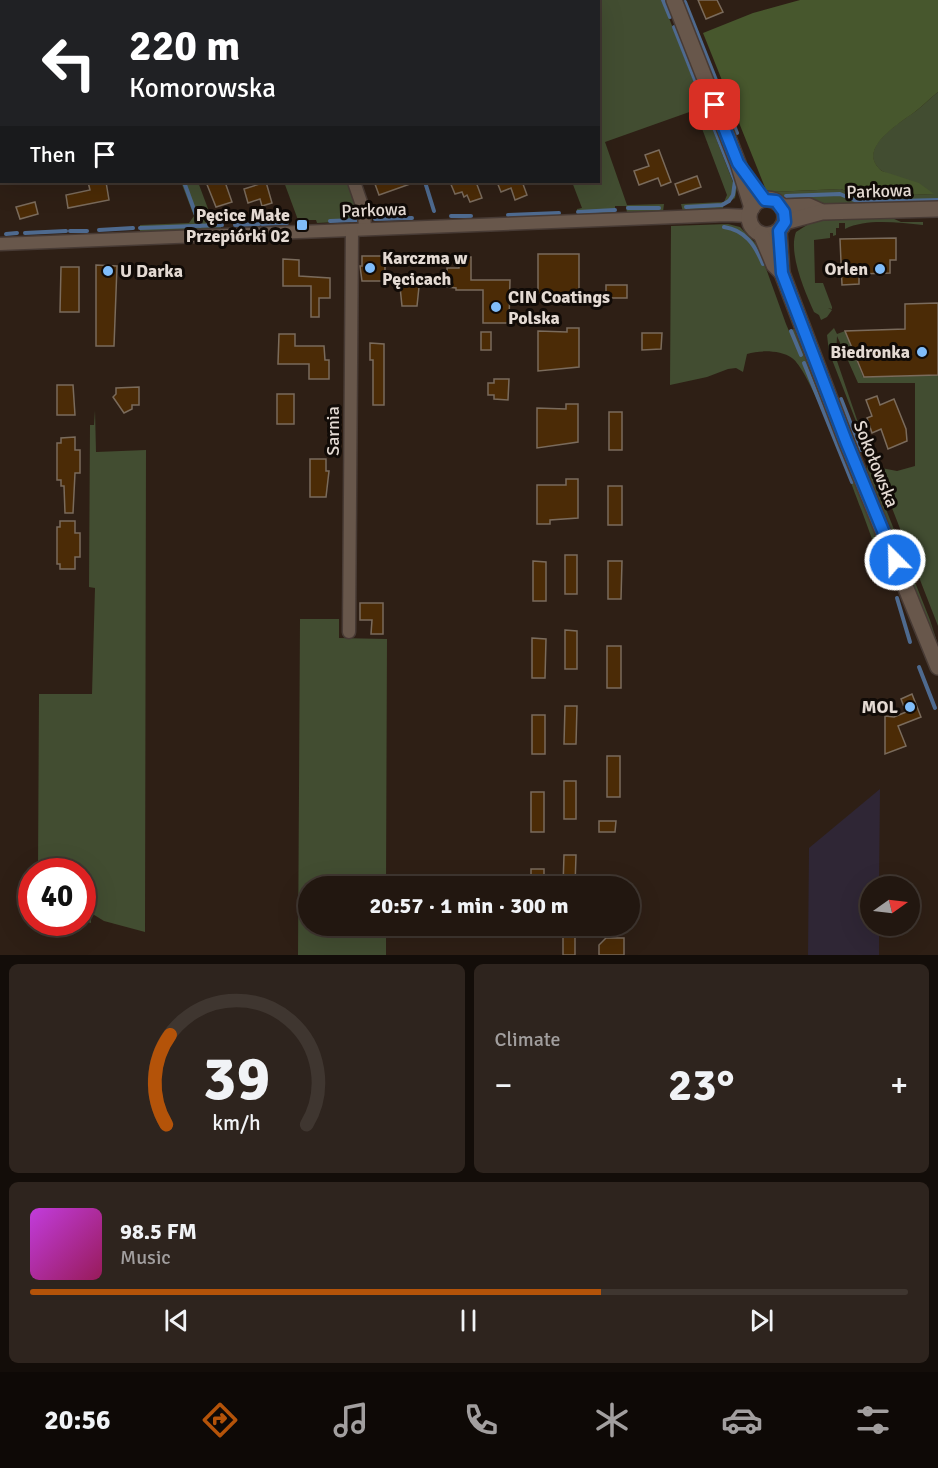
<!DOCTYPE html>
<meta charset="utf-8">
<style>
:root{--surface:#221710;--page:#2e241e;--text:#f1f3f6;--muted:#a29f9f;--line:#3f3630;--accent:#b45309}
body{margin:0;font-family:Signika,sans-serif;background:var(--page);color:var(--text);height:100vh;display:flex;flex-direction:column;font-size:22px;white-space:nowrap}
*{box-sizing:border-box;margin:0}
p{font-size:20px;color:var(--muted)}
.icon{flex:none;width:33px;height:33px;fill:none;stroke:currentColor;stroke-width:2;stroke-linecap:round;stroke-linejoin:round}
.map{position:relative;height:955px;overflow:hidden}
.drawer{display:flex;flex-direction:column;gap:9px;padding:9px;background:#130d09;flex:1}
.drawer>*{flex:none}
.hud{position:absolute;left:0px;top:0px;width:600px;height:183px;box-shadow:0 6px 24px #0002,0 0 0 2px var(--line);background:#202124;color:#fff;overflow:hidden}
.needle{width:39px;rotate:76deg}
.controls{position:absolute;left:860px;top:876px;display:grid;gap:12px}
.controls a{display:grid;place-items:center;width:60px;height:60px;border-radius:50%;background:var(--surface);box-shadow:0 6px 24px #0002,0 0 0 2px var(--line);font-size:30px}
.speed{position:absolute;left:18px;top:858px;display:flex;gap:12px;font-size:30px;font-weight:700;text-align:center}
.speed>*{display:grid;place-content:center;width:78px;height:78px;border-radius:50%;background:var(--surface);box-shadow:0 6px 24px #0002,0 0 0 2px var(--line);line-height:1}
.speed .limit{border:9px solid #d22;background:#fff;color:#111}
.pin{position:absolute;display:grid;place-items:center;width:51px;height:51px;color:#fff;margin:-26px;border-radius:12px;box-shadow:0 3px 9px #0006}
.me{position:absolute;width:66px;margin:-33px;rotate:337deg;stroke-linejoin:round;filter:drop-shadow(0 0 4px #0008)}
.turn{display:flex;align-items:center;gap:21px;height:126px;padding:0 30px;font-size:27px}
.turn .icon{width:78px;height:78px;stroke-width:2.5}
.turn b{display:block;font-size:42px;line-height:51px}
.then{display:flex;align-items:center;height:57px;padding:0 30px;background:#0003;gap:12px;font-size:22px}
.big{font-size:45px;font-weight:800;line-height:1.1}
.drawer .widget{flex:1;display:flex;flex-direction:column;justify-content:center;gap:9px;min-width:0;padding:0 21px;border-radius:9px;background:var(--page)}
.drawer .dial{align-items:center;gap:0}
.dial svg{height:156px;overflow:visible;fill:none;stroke:var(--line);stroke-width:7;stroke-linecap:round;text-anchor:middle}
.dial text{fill:var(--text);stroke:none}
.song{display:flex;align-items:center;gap:18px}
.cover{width:72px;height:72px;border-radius:9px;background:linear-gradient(135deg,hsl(290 70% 55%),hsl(330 70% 35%))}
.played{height:6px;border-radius:3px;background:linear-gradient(90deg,var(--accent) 65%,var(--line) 65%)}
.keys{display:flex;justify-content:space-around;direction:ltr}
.heat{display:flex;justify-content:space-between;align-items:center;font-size:33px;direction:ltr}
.drawer .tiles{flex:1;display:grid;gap:9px;grid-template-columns:1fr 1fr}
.widget:last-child{grid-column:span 2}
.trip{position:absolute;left:298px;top:876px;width:342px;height:60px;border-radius:30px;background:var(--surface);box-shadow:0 6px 24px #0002,0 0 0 2px var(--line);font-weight:800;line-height:60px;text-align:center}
.dock{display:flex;height:96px;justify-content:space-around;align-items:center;background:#0e0906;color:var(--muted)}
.dock .icon{width:42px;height:42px}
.dock .selected{color:var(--accent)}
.dock b{font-size:27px;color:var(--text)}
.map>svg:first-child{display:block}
.industrial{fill:#2f2635}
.green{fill:#424d31}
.forest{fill:#47572d}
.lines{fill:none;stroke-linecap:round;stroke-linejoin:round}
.stream{stroke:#4e6a8f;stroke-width:4}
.building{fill:#4b2b06;stroke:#7a6b5c;stroke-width:1.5}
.minor-casing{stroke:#473a34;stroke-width:15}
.tertiary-casing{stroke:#473a34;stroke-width:18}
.minor{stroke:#68574b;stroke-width:12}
.tertiary{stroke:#68574b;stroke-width:15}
.route-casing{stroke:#114b97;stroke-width:15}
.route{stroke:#1a73e8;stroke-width:10}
.poi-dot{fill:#80bdfa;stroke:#110b07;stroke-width:2}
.labels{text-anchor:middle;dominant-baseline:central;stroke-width:6;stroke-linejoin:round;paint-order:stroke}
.street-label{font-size:18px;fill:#e4dad3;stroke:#110b07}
.poi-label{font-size:18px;font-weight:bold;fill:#e4dad3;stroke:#110b07;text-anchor:end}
</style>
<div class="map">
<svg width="938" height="955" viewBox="0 0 938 955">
<rect width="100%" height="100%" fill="#2e1f15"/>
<!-- industrial -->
<path class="industrial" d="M880 789 879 886H870V926H879V955H808L809 848Z"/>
<!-- green -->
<g class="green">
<path d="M552 0H662L733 182 739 181 740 186 737 187 735 198 723 206V210L683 212 681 204 724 202 727 195 695 110 605 142 627 205 664 204 663 212 627 213 626 206H615V214L577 216V209L582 208 572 182H598V2Z"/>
<path d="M938 92V203L827 206 787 199 770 192 841 189 861 197 933 194 882 171C854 149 901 122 916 111 924 105 930 98 938 92Z"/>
<path d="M181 182H198L210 214 221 222V229L140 233V225L189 223 194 216Z"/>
<path d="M284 182H348L360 212 357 221 317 223 316 220H298Z"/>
<path d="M892 218 901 222H923V225C899 223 867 218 845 229V223H839V228H836V235L833 236V233H830V238L814 240 815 283H823L832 307V309L828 308 832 310 827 317 821 320 819 315 814 312C805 292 788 253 796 232L807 225V221Z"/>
<path d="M728 224 740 227 758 246 786 324 789 331 794 329 798 337 892 573 881 576 880 560C867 527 814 373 792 358 780 350 760 350 747 354L743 372 736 368 728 369 707 377 670 385 671 226Z"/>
<path d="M834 328 837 334 845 331 863 377 938 375V626L876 467 897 471 915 466V383H858L837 336 836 358 868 452 829 352 827 335Z"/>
<path d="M95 410 96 452 146 450 145 932 104 921 91 913V923L83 921 82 872 38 871 39 694H92L95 588 89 587 90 425H94Z"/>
<path d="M868 464 930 620 938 645 866 474Z"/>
<path d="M300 619H339V638L387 639 386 886H309V926H386V955H298Z"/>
</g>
<!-- forest -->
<path class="forest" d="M800 0H938V92C930 98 924 105 916 111 902 122 854 149 882 171L919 183 934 194 861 197 841 189 770 192 766 190 703 33 753 13Z"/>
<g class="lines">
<!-- stream -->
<g class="stream">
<path d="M118 0 119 2"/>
<path d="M663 0 670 17"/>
<path d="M685 2 737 133"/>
<path d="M674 27 735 181 733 195 729 201"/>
<path d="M184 182 200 226"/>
<path d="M425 182 434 211"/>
<path d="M786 196 840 194 859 202 938 200"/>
<path d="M686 207 722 205 729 201"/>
<path d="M628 208H659"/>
<path d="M578 212 615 210"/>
<path d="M508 215 559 213"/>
<path d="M451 216H471"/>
<path d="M375 219 412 218"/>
<path d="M330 221 357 220"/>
<path d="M262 224 287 223"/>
<path d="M235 225 259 224"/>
<path d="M724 227C745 230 755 245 763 264"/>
<path d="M140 228 222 225"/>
<path d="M99 230 133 228"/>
<path d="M70 231H87"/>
<path d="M25 233 66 231"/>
<path d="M6 234 17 233"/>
<path d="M791 331 801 355"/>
<path d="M804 363 852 482"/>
<path d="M841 399 861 450"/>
<path d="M897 598 910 642"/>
<path d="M919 667 935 708"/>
</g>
</g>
<!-- building -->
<g class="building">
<path d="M698 0H717L723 12 706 19Z"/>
<path d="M659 150 671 182 661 186 658 178 639 185 634 171 649 166 645 155Z"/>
<path d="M697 176 701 187 679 195 675 184Z"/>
<path d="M88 182H106L109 200 68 208 66 195 90 190Z"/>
<path d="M206 182H225L232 202 216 207Z"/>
<path d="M266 182 272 203 262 206 260 199 248 203 244 189Z"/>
<path d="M382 182H413V183L379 195 375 184Z"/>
<path d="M450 182H476L482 198 470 202 467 195 464 197 462 192 455 194Z"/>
<path d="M497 182H526L523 184 527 195 515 200 511 188 501 192Z"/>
<path d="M35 202 38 214 20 219 16 207Z"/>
<path d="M896 238V260H890V273L859 274V284L842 285 840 239Z"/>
<path d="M538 254H579V293L538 294Z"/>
<path d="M362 256H385V281H362L360 266H362Z"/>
<path d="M459 257H471V280H510L509 323H483V290H456V288L447 287V268H459Z"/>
<path d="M283 259 299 260V276L330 278V298H319V317H311V286H283Z"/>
<path d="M96 265 117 266 114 346H96Z"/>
<path d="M61 267H79V312H60Z"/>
<path d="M399 277H420L417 306H402Z"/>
<rect x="606" y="285" width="21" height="13"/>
<path d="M938 303V375L864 377 845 331 905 329V304Z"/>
<path d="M567 328H579V367L538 371V331L567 332Z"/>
<rect x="481" y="332" width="10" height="18"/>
<path d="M642 333H662L661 349 642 350Z"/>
<path d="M279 334H295V346H324L325 360H329V379H309V364H278Z"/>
<path d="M370 343 384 344V405H373V360H370Z"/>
<path d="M494 379H509L508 400 494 399V395H488V383H494Z"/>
<path d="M57 385H73L75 415H57Z"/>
<path d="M139 387V405H132V409L124 413 113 397 116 394V388Z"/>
<rect x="277" y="394" width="17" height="30"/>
<path d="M877 396 880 405 894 399 906 429 907 441 888 449 881 429 872 433 867 418 872 416 866 400Z"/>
<path d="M566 404H578V442L537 448V408L566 409Z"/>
<rect x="609" y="412" width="13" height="38"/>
<path d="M75 437V450H80V473H75L73 513H65L64 486H61V480H57V443H61V438Z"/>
<path d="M310 459H326V471H329L326 497H310Z"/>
<path d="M566 479H578V518L550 520V524H537V485H566Z"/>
<rect x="608" y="486" width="14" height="39"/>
<path d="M60 521H75V533H80V557H75V569H60V564H57V527H60Z"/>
<rect x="565" y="555" width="12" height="39"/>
<path d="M533 561 546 562V601H533Z"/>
<path d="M608 561H622L621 599H608Z"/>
<path d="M360 603H383V634H371L372 620H360Z"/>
<path d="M565 630 577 631V669H565Z"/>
<path d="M532 638 546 639 545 678H532Z"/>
<rect x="607" y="646" width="14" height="42"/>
<path d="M912 694 921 717 898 726 906 746 885 754V716L894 717 906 712 901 699Z"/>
<path d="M565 706H577L576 744H564Z"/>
<rect x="532" y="715" width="13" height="39"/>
<rect x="607" y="756" width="13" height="41"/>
<rect x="564" y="781" width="12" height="38"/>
<rect x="531" y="792" width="13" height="40"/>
<path d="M599 821H616L615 832H599Z"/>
<path d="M564 855H576L575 886H563Z"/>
<rect x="531" y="869" width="13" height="17"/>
<rect x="563" y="929" width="12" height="26"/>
<path d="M606 938H624V955H599V945Z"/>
</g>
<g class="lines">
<!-- minor casing -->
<g class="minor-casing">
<g id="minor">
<path d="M291 0V2"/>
<path d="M354 182 364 211 365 229"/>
<path d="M0 244 727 215 749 216"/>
<path d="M349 632 352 230"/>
</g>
</g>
<!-- tertiary casing -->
<g class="tertiary-casing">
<g id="tertiary">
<path d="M674 0 738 163 752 208"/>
<circle cx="767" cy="217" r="18"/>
<path d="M782 207 809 206 820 211"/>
<path d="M785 222 822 212 938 209"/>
<path d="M779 231 782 273 846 441 938 667"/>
<path d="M761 234 774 265 782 273"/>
</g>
</g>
<!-- minor -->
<use href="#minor" class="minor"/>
<!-- tertiary -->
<use href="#tertiary" class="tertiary"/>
</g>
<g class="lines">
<!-- route casing -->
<g class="route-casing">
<path id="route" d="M715 105 738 163 765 200 776 201 784 212 785 222 779 231 782 273 846 441 895 560"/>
</g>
<!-- route -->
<use href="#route" class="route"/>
</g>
<!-- markers -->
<g class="poi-dot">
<rect x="296" y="219" width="12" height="12" rx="3"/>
<circle cx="370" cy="268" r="6"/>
<circle cx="880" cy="269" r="6"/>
<circle cx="108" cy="271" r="6"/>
<circle cx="496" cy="307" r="6"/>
<circle cx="922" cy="352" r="6"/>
<circle cx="910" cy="707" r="6"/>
</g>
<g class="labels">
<!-- street labels -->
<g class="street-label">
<text transform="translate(879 191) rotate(-2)">Parkowa</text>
<text transform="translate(374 210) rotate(-2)">Parkowa</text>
<text transform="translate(333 431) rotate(-90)">Sarnia</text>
<text transform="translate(876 464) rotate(68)">Sokołowska</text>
</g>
<!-- poi labels -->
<g class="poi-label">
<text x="290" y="215">Pęcice Małe<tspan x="290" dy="21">Przepiórki 02</tspan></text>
<text x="382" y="258" text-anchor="start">Karczma w<tspan x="382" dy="21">Pęcicach</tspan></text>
<text x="868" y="269">Orlen</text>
<text x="120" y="271" text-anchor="start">U Darka</text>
<text x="508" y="297" text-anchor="start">CIN Coatings<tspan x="508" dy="21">Polska</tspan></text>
<text x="910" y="352">Biedronka</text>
<text x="898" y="707">MOL</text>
</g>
</g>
</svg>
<div class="controls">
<a><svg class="needle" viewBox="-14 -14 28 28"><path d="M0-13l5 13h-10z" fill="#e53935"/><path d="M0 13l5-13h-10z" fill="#a29f9f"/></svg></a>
</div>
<div class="speed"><div class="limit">40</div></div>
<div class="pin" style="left:715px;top:105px;background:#d93025"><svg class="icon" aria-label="arrive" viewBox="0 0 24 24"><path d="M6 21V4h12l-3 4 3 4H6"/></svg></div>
<svg class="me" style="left:895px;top:560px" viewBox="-20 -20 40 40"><circle r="17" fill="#1a73e8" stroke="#fff" stroke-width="3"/><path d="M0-11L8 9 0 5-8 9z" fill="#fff"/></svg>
<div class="trip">20:57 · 1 min · 300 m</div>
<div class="hud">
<div class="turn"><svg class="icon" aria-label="left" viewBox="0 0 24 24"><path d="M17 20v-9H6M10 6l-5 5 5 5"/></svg><div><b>220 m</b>Komorowska</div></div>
<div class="then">Then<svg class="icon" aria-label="arrive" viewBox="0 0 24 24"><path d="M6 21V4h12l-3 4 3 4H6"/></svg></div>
</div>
</div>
<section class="drawer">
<div class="tiles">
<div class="widget dial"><svg viewBox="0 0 100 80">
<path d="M14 69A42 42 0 1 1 86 69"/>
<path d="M14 69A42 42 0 0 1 16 23" stroke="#b45309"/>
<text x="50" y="56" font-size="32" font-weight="700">39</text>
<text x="50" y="72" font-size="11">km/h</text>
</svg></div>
<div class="widget"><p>Climate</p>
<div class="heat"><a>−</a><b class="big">23°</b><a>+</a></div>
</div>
<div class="widget">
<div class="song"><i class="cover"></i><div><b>98.5 FM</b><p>Music</p></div></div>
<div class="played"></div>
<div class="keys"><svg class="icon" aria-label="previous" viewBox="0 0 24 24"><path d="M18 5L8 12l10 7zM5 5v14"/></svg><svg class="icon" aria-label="pause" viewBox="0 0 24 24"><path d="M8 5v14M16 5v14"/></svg><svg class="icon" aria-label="next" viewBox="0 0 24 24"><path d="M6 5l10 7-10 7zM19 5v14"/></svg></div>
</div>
</div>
</section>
<nav class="dock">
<b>20:56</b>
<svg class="icon selected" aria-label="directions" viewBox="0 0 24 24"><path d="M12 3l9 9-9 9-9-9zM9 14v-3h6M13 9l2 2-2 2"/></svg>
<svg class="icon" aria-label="music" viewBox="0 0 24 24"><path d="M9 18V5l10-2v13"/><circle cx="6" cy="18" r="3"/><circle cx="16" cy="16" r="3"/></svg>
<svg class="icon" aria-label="phone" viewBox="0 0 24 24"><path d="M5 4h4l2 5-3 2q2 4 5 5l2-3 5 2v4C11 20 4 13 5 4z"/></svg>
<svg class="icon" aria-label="climate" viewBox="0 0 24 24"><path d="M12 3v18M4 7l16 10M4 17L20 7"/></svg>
<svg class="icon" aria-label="car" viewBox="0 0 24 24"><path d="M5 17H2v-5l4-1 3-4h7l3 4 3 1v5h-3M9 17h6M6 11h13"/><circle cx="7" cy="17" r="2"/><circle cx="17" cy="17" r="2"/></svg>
<svg class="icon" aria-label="filters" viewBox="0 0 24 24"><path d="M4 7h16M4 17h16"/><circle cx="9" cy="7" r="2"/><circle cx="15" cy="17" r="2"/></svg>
</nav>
